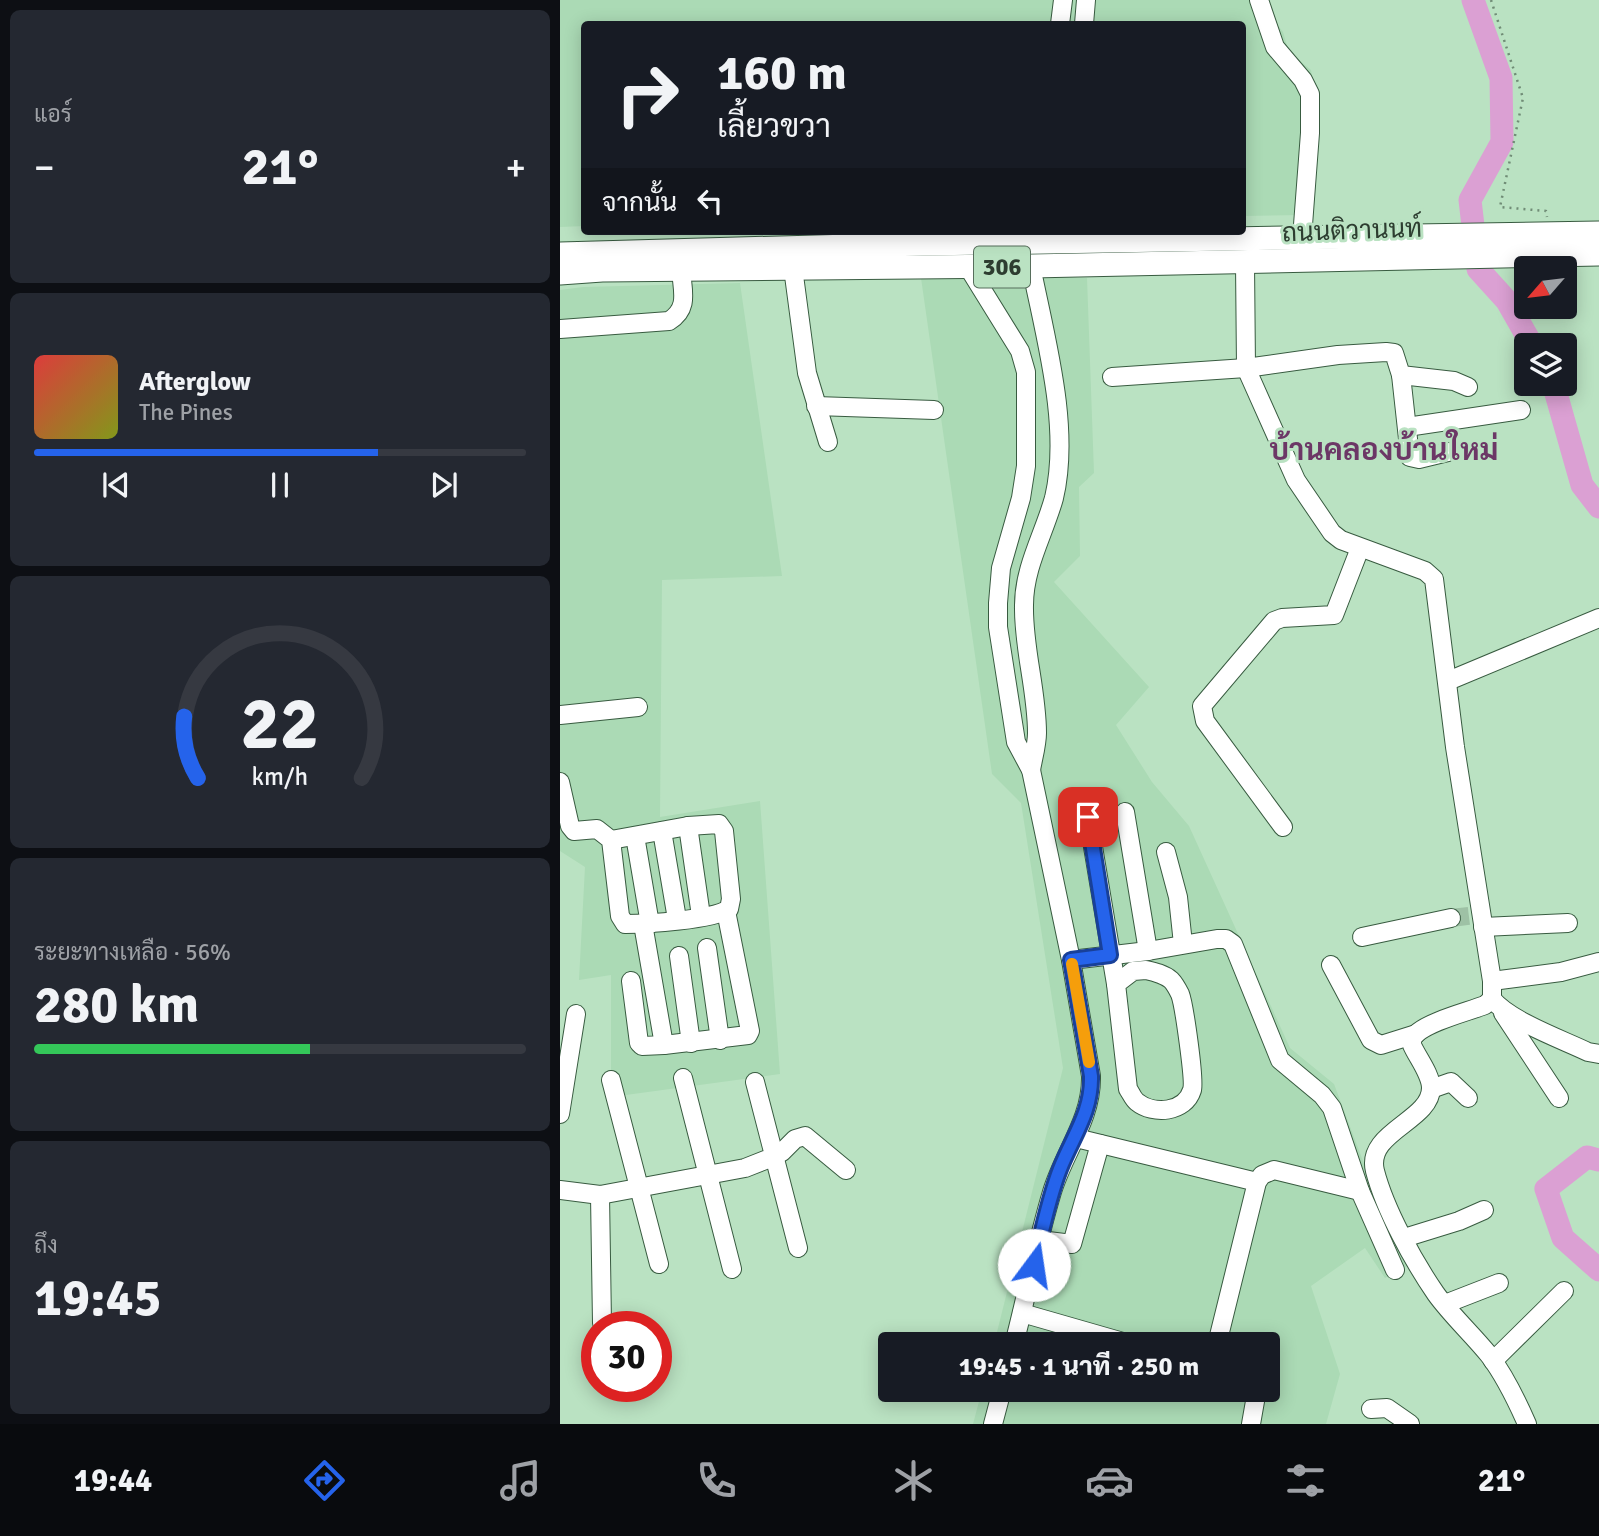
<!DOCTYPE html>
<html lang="th">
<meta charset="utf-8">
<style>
:root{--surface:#171b24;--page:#242831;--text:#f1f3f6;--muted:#9ea1a6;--line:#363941;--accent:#2563eb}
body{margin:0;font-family:Signika,Sarabun,sans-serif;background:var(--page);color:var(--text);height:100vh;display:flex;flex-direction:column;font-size:26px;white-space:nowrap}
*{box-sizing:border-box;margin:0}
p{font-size:23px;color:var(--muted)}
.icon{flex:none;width:38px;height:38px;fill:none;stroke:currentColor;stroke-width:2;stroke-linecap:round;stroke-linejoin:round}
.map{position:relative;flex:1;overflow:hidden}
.panel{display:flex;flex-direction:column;gap:10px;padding:10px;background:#0d0f14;width:560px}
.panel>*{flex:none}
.hud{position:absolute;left:21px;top:21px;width:665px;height:214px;border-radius:7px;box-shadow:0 4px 18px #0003;background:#171b24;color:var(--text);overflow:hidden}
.needle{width:46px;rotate:242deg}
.buttons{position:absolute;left:954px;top:256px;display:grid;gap:14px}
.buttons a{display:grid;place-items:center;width:63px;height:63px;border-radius:7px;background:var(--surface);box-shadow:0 4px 18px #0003;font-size:35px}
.speed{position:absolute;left:21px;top:1311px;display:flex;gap:14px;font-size:35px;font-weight:700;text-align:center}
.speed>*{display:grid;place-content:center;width:91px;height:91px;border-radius:50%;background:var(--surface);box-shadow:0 4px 18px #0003;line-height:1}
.speed .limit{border:10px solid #d22;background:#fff;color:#111}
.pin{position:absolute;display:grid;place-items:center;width:60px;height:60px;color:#fff;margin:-30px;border-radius:14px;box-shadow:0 4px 10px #0006}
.me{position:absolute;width:77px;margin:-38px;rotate:14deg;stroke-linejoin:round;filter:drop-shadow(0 0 5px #0008)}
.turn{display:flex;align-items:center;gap:24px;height:147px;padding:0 21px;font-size:32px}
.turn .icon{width:91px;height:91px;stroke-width:2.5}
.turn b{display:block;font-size:49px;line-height:60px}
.then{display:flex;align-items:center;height:66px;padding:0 21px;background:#0003;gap:14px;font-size:26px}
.big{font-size:52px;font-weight:800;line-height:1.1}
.panel .tile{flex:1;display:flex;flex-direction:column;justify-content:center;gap:10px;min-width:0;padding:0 24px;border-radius:10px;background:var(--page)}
.panel .dial{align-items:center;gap:0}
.dial svg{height:182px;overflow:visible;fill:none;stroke:var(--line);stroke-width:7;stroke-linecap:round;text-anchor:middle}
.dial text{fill:var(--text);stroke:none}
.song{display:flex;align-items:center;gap:21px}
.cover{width:84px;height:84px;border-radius:10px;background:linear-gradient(135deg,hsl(0 70% 55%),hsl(70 70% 35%))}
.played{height:7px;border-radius:4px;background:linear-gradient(90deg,var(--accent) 70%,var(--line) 70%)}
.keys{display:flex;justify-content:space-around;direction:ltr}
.heat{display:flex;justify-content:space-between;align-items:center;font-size:38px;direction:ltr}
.charge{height:10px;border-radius:5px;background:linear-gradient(90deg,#34c759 56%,var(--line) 0)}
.trip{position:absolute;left:318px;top:1332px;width:402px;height:70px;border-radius:7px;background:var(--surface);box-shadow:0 4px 18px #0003;font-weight:800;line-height:70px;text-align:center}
.tab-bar{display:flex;height:112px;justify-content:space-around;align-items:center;background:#090b0e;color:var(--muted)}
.tab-bar .icon{width:49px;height:49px}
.tab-bar .current{color:var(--accent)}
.tab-bar b{font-size:32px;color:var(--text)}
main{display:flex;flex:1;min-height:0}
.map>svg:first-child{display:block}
.built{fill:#abdab5}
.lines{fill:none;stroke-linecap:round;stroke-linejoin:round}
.river{stroke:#dba0d3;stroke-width:23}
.minor-tunnel{stroke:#9ec1a5;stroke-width:18;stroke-dasharray:18 9;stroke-linecap:butt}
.minor-casing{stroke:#385b40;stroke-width:20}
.major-casing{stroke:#385b40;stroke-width:25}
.path{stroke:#708c76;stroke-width:2.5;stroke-dasharray:2 5;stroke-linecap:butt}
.minor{stroke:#fff;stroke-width:18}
.major{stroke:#fff;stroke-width:23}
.route-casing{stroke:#184099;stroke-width:18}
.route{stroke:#2563eb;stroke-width:12}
.slow{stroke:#f59e0b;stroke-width:12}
.labels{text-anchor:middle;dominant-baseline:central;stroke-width:6;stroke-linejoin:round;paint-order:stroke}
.shield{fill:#bae2c2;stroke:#576e5c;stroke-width:2}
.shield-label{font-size:24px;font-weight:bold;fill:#2d3d30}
.street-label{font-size:26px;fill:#2d3d30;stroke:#bae2c2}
.quarter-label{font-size:30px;font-weight:bold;fill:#6c3766;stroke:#bae2c2}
</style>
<main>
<section class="panel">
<div class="tile"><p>แอร์</p>
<div class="heat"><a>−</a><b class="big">21°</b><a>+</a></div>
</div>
<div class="tile">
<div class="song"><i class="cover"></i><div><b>Afterglow</b><p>The Pines</p></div></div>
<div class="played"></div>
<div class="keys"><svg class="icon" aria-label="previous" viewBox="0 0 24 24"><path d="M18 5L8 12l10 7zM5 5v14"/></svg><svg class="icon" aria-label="pause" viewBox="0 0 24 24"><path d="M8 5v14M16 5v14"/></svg><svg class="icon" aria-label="next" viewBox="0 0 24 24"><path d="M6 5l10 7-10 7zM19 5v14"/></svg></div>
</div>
<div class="tile dial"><svg viewBox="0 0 100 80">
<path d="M14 69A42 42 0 1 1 86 69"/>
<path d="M14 69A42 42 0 0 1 8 42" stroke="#2563eb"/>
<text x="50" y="56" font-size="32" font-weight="700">22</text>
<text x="50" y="72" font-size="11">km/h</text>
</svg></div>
<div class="tile"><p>ระยะทางเหลือ · 56%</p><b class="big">280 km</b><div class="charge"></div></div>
<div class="tile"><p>ถึง</p><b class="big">19:45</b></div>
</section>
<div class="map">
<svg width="1039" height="1424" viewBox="0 0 1039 1424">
<rect width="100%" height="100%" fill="#bae2c2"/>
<!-- built -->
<g class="built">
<path d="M0 0H703L704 7 723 32 729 52 751 70 759 117 742 215 683 216 682 24H24V226L0 227Z"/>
<path d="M361 278H527L534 473 519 487 520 556 494 582 589 687 556 725 592 782 629 826 730 1048 774 1084 829 1230 851 1264 825 1278 805 1248 751 1286 780 1374 766 1424H413L422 1390H709V1344H434L503 1068 461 803 432 774Z"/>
<path d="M180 283 222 576 102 580 100 817 200 801 220 1074 51 1097V975L19 980 25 867 0 851V290L23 287Z"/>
</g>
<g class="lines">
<!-- river -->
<g class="river">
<path d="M913 0 941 78 942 142 910 200 918 269 947 301 972 345"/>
<path d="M993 383 1022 485 1039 507"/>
<path d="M1039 1160 1027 1157 986 1189 1003 1238 1039 1270"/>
</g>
<!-- minor-tunnel -->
<path class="minor-tunnel" d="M891 918 916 915"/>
<!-- minor casing -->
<g class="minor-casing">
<g id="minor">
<path d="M699 0 715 47 743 80 750 94V133L742 238"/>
<path d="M500 24 503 0"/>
<path d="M524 24 526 0"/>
<path d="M685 263 686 368 736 480 772 533 781 540 865 571 874 579 895 747 932 981V999L925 1005C907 1012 870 1021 856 1034 852 1038 852 1040 852 1045 857 1057 871 1074 871 1088 871 1121 805 1132 815 1171 825 1210 854 1262 876 1294 892 1316 912 1334 929 1355 945 1376 956 1399 967 1424"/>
<path d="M471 266C485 337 511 427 494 498 484 534 464 567 464 605 463 648 477 690 477 733 477 745 473 758 471 770"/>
<path d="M408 267 460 351 466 372V466L461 498 441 568 438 603V627L456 742 471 770 511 960 531 1076C532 1119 504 1152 492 1192 477 1242 467 1294 454 1344"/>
<path d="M233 268 247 373 268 442"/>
<path d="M0 329 109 321C130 308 122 290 121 269"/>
<path d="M841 375 850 457 859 459 888 452"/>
<path d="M552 377 686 368 778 355 826 352 834 353 841 375 894 381 908 387"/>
<path d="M256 406 374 410"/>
<path d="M847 427 961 410"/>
<path d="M888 681 1039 618"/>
<path d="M0 715 78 707"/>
<path d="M0 782 10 826 14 831 37 829 51 840 60 916 65 924C88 924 151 920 169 909L171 899 164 831 159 824 128 826 51 840"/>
<path d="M565 812 588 951"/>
<path d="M528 817 556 984"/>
<path d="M128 826 141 916"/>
<path d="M723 827 645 721 642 706 714 621 722 618 774 615 800 548"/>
<path d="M102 831 117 919"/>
<path d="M75 836 90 924"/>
<path d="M606 852 618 897 623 944"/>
<path d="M923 927 1008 923"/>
<path d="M802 937 891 918"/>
<path d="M147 948 160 1040"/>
<path d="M119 956 131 1043"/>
<path d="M511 960 588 951 657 939H666L673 944 720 1060 762 1095 772 1108 800 1191 835 1270"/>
<path d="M771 965 811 1040 821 1045 856 1034"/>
<path d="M586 970C595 972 604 974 611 980 614 983 618 990 620 994 624 1004 635 1081 632 1090 625 1113 593 1115 577 1102 573 1099 571 1093 568 1089L556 984 573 971Z"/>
<path d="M71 981 79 1043 82 1046 104 1045 83 924"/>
<path d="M932 981 1001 972 1039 962"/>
<path d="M932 999C950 1021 1001 1039 1028 1052L1039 1054"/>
<path d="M943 1013 999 1098"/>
<path d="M104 1045 188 1035 190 1031 166 911"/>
<path d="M123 1078 172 1269"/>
<path d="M51 1080 99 1264"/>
<path d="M195 1082 238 1248"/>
<path d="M871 1089 891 1082 908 1098"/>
<path d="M0 1114 16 1014"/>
<path d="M516 1138 697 1182"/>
<path d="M0 1190 40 1195 185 1168 213 1157 222 1152 235 1139 245 1136 286 1170"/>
<path d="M40 1195 42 1323"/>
<path d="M844 1238 899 1221 924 1210"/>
<path d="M480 1240 512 1244 540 1144"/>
<path d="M885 1304 939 1283"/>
<path d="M462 1313 570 1344"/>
<path d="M657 1344 697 1182 702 1175 714 1170 800 1191"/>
<path d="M933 1361 1004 1291"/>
<path d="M811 1409 827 1408 850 1424"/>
<path d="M433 1424 442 1390"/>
<path d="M691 1424 697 1390"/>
</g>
</g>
<!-- major casing -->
<g class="major-casing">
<g id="major">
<path d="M0 254 362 244 1039 233"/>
<path d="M0 273 42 270 471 266 1039 254"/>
</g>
</g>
<!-- path -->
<path class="path" d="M931 0 963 98 940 207 986 211 987 217"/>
<!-- minor -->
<use href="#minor" class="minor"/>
<!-- major -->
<use href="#major" class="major"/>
</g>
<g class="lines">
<!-- route casing -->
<g class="route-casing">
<path id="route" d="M474 1265C482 1232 488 1200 500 1169 513 1136 532 1112 531 1076L511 960 550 955 528 817"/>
</g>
<!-- route -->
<use href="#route" class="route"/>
<!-- slow -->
<path class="slow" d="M512 964 529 1062"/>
</g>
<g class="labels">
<!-- shield labels -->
<rect class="shield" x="414" y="246.5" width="56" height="41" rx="5"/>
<g class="shield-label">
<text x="442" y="267">306</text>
</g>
<!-- street labels -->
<g class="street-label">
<text transform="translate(792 231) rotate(-2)">ถนนติวานนท์</text>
</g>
<!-- quarter labels -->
<g class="quarter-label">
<text x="824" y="450">บ้านคลองบ้านใหม่</text>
</g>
</g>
</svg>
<div class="buttons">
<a><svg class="needle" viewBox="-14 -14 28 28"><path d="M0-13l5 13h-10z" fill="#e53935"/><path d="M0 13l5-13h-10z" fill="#9ea1a6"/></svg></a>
<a><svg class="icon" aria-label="layers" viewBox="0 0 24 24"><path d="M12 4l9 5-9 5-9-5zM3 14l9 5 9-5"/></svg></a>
</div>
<div class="speed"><div class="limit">30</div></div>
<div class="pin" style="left:528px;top:817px;background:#d93025"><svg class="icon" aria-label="arrive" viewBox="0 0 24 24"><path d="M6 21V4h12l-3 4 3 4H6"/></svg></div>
<svg class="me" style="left:474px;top:1265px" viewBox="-20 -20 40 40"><circle r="19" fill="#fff"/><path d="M0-13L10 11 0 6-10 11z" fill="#2563eb"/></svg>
<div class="trip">19:45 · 1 นาที · 250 m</div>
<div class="hud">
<div class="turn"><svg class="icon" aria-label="right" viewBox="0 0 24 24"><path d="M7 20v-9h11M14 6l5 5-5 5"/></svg><div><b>160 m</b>เลี้ยวขวา</div></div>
<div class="then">จากนั้น<svg class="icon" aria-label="left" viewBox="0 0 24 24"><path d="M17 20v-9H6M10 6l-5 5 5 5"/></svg></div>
</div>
</div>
</main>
<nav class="tab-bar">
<b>19:44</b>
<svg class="icon current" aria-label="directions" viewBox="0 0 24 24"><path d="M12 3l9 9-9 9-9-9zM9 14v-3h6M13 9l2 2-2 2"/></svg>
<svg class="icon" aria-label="music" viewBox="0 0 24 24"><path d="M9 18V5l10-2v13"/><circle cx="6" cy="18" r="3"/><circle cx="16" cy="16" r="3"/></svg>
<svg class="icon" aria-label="phone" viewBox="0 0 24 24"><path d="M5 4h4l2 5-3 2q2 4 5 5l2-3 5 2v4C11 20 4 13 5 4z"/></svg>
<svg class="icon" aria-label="climate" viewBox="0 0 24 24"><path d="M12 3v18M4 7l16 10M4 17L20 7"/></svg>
<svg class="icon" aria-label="car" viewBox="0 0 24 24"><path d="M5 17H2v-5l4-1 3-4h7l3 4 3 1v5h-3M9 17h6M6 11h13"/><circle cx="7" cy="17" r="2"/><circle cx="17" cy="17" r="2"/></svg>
<svg class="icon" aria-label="filters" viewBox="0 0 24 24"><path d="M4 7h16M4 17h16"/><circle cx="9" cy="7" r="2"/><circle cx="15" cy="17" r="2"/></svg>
<b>21°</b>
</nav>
